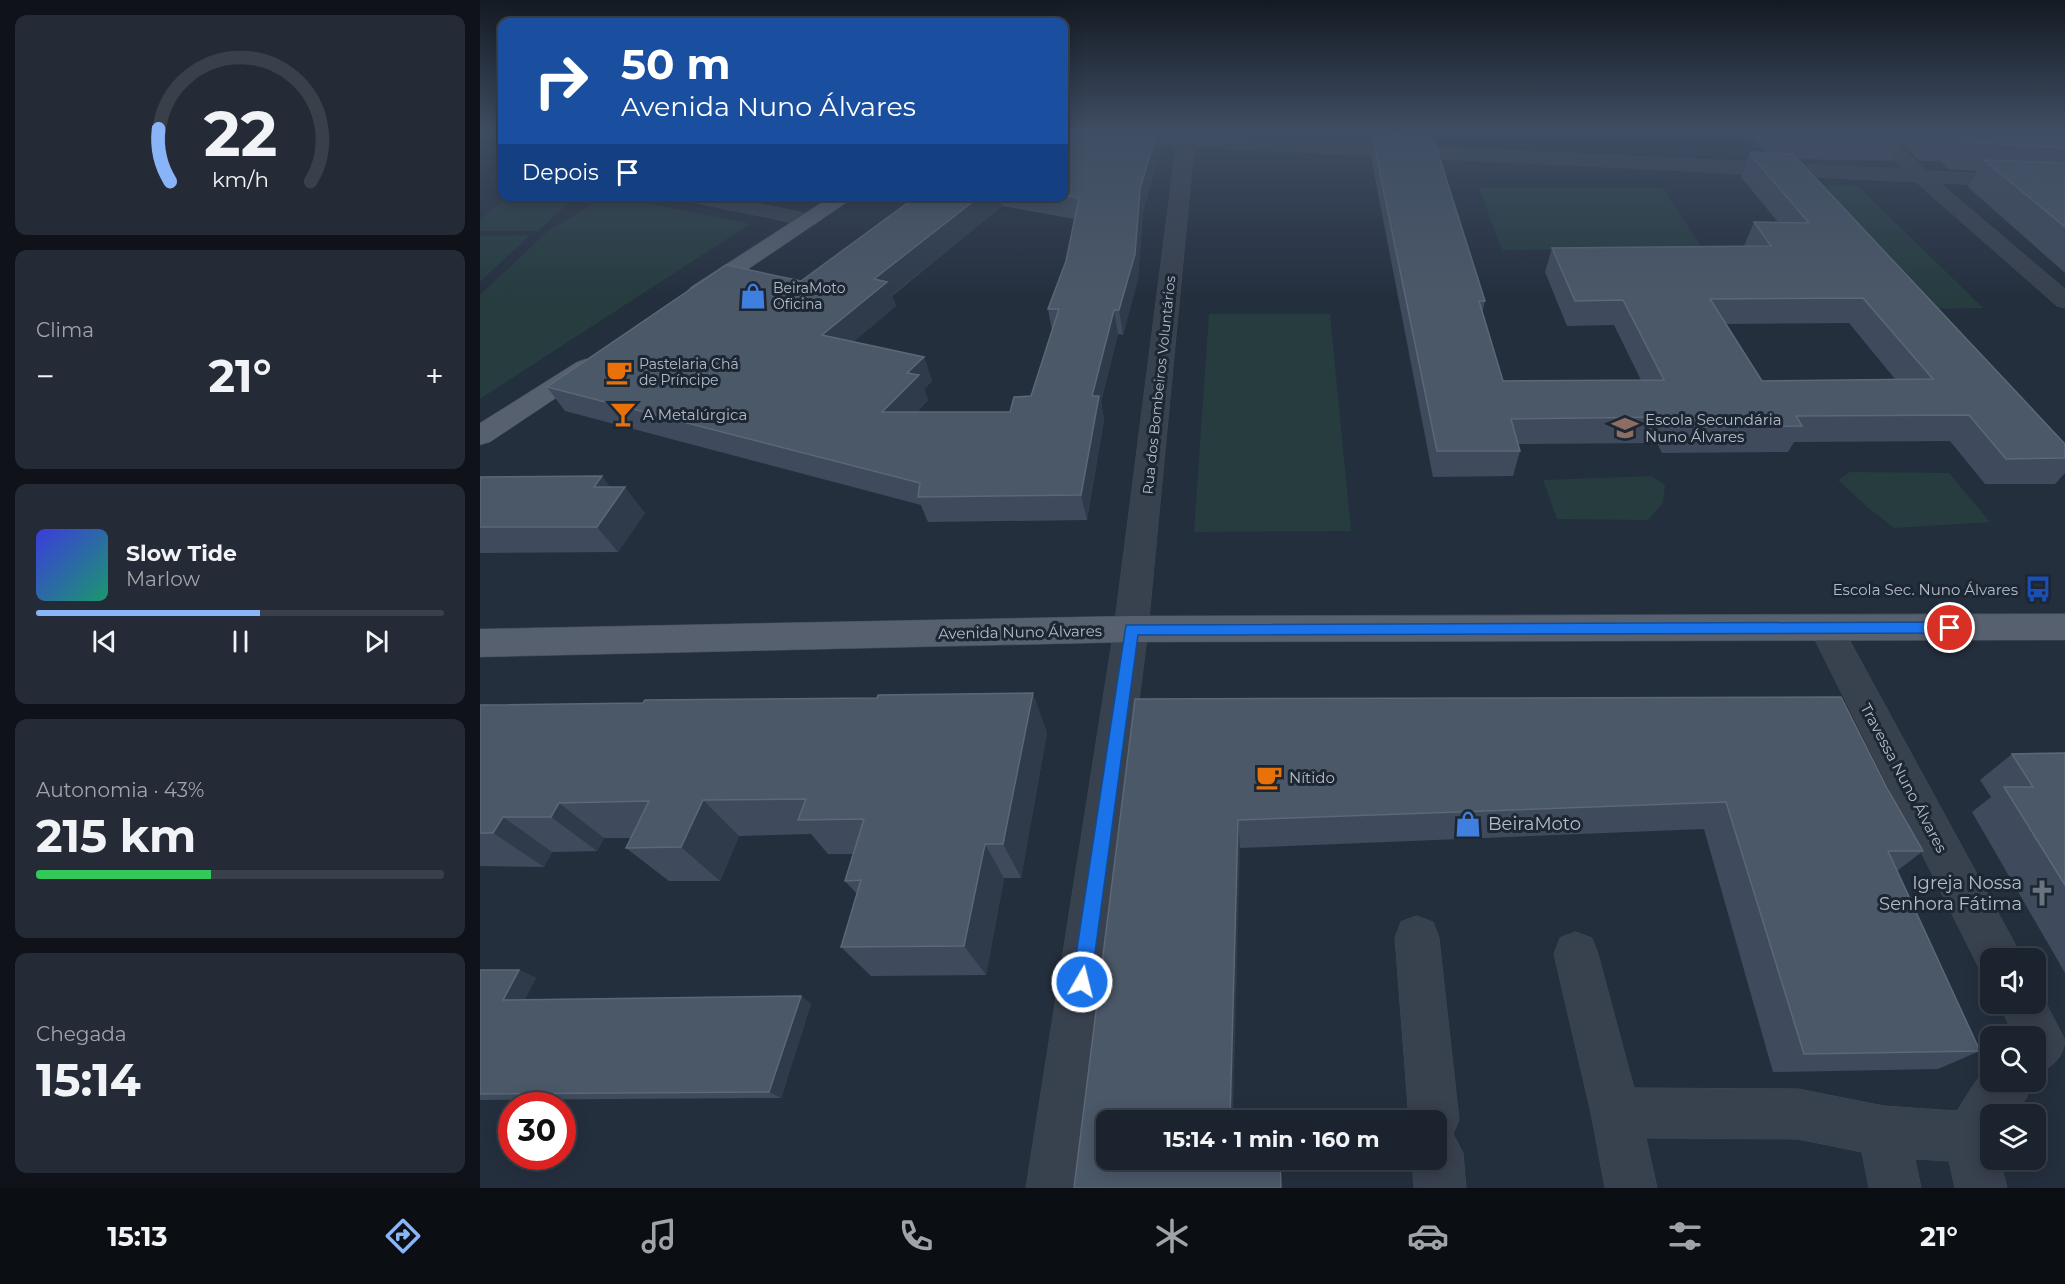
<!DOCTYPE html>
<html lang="pt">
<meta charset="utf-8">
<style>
:root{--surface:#1b232e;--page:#242b36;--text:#f1f3f6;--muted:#a0a4aa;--line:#39404a;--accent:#8ab4f8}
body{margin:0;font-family:Montserrat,sans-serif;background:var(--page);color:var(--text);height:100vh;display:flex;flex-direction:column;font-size:22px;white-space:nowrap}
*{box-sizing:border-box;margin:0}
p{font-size:20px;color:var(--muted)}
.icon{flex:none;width:33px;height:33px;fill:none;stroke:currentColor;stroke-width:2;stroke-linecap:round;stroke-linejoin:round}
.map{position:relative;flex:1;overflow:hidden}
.side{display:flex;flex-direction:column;gap:15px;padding:15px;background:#0f1319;width:480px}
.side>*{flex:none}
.banner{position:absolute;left:18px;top:18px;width:570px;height:183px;border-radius:12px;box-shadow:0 3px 15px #0003,0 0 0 2px var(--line);background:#1a4fa0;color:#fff;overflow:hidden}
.controls{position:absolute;left:1500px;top:948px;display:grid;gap:12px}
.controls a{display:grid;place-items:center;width:66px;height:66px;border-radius:12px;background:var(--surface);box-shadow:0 3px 15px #0003,0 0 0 2px var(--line);font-size:30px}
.speed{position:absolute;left:18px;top:1092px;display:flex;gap:12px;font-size:30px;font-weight:700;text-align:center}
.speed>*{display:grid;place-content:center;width:78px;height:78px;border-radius:50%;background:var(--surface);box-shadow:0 3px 15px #0003,0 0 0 2px var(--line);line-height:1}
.speed .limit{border:9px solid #d22;background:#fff;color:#111}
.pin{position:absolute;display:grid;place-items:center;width:51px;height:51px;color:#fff;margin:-26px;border:3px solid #fff;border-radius:50%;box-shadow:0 2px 6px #0007}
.me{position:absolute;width:66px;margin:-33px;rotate:8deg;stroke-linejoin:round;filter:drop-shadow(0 0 4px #0008)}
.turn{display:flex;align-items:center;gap:21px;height:126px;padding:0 24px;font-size:27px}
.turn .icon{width:78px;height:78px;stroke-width:2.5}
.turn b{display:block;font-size:42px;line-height:51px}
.then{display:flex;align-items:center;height:57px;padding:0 24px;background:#0003;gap:12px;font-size:22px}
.big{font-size:45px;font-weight:700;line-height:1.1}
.side .widget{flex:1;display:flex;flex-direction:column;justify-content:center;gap:9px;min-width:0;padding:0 21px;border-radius:12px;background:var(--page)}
.side .dial{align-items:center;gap:0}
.dial svg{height:156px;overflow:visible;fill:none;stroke:var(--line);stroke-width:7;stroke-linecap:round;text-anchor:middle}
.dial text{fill:var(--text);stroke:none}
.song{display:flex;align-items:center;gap:18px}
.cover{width:72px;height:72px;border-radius:9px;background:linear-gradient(135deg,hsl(240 70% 55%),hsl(160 70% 35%))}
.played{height:6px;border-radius:3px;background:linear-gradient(90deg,var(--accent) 55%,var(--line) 55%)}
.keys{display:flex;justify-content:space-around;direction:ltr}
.heat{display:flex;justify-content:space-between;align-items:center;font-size:33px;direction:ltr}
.charge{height:9px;border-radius:4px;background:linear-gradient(90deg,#34c759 43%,var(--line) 0)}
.trip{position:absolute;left:616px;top:1110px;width:351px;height:60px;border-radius:12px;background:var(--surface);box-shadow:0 3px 15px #0003,0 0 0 2px var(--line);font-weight:700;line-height:60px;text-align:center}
.dock{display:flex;height:96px;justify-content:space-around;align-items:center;background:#0b0e12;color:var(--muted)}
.dock .icon{width:42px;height:42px}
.dock .on{color:var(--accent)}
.dock b{font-size:27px;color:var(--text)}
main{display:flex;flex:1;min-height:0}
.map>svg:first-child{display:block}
.green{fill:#263c3f}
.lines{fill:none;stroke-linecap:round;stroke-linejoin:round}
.minor-casing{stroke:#414a57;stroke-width:1}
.major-casing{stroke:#414a57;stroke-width:1}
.minor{fill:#38414e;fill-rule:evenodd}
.major{fill:#56606e;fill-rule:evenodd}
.wall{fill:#3f4b5c;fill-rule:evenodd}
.shaded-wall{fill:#2f3b4b}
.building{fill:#4b5868;stroke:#5c6777;stroke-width:1.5;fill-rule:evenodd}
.route{fill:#1a73e8;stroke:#114b97;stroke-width:1.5}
.labels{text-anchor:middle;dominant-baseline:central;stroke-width:6;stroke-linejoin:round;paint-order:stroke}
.far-poi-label{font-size:14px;fill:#b4bcc9;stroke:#1d2633;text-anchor:start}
.far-street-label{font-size:14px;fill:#b4bcc9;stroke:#1d2633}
.poi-label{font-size:15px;fill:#b4bcc9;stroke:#1d2633;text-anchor:start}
.street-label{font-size:15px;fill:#b4bcc9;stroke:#1d2633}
.near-poi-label{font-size:18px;fill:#b4bcc9;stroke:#1d2633;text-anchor:start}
</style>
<main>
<section class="side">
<div class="widget dial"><svg viewBox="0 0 100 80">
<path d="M14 69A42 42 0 1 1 86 69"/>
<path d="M14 69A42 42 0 0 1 8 42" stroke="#8ab4f8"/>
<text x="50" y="56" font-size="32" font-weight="700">22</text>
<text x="50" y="72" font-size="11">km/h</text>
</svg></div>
<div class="widget"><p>Clima</p>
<div class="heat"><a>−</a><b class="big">21°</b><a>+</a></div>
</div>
<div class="widget">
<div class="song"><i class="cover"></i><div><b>Slow Tide</b><p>Marlow</p></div></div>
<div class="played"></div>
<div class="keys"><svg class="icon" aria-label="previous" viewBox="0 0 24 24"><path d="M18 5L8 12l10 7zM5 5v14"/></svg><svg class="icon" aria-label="pause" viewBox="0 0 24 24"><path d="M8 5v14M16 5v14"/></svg><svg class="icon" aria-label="next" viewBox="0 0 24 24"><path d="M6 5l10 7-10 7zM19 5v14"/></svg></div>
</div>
<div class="widget"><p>Autonomia · 43%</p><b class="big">215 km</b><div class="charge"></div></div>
<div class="widget"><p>Chegada</p><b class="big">15:14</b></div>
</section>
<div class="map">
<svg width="1585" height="1188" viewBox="0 0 1585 1188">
<rect width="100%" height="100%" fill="#242f3e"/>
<!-- green -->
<g class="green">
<path d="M1377 185 1503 308 1442 309 1326 186Z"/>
<path d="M999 188H1183L1222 248 1022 250Z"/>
<path d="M127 196 139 197 270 224 0 399V295L69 230Z"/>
<path d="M27 197V196L95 197 58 231H0V219Z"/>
<path d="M50 235 0 282V236Z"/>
<path d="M729 314H850L871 531 714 532Z"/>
<path d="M1370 472 1469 473 1510 522 1414 528 1386 506 1358 480Z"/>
<path d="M1171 476 1185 485 1183 503 1168 520 1077 519 1063 480Z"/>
</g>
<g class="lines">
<!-- minor casing -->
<g class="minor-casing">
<g id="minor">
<path d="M1385 131H1404L1446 171 1585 177V189L1460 183 1585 289V308L1577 306 1436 182 714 147 668 629 598 1188H546L634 629 696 146 679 144 676 140 679 136 706 135 1423 169Z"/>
<path d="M201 196H243L329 214 336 216 339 220 336 224 329 226 211 202 204 200Z"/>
<path d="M1346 615 1358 619 1534 942 1540 958H1510V977L1502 974 1329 628 1334 619Z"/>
<path d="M937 916 953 922 959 938 979 1120 973 1134 983 1153 986 1188H934L932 1160H957V1120H929L915 938 921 922Z"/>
<path d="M1096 932 1112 938 1118 954 1154 1088 1318 1089 1404 1106 1477 1111 1496 1081 1510 1066V1082H1553L1546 1099 1533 1114H1510V1160H1520L1527 1188H1475L1469 1161 1435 1159 1441 1188H1389L1382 1152 1318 1139 1166 1138 1177 1188H1125L1111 1113 1074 954 1080 938Z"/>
<path d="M1556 986 1558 988 1585 1040C1583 1059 1572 1067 1556 1074V1036H1534L1519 1004H1556Z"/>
</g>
</g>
<!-- major casing -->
<g class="major-casing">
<g id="major">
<path d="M352 196H376L227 297 219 299 211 297 207 292 211 287Z"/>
<path d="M106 359 115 362 119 367 115 372 10 442 0 445V423L97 362Z"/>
<path d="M1585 614V640L651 642 0 657V629L651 616Z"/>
</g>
</g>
<!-- minor -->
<use href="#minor" class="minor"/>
<!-- major -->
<use href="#major" class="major"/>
</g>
<!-- wall -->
<g class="wall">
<path d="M584 131H685V132H679L681 147 663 211 658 278 643 335 638 334 621 402 624 420 607 520 448 522 441 505 85 411 67 387 321 281 437 196H584ZM522 206 594 219 586 261 568 309 572 330 551 396 530 412H437L448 400 444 389 452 381 444 357 373 342 416 306 412 296Z"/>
<path d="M747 131H808L807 135Z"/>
<path d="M885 131H947L946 137 1005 301 1002 314 1023 381 1161 380 1134 325 1087 326 1065 272 1072 248 1264 246 1274 222H1298L1261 177 1270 154 1287 153 1264 131H1585V273L1488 187 1497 171 1468 169 1460 161H1440L1420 143 1411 161 1317 159 1585 444V473L1575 484H1505L1470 441 1314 442 1308 452 1182 453 1177 443 1038 444 1040 451 1033 476 953 477 891 157 892 142 888 141ZM1369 323 1415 379 1282 381 1246 324Z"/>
<path d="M0 477 130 487 165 513 138 552 0 553Z"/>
<path d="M655 699 1407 788 1443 851 1417 871 1500 1051 1458 1069 1293 1072 1224 829 760 848 594 1188Z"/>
<path d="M0 705 567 732 541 878H524L506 975 391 976 361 947 377 894 365 881 373 854H348L331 834 259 836 240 881H189L146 848 151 838H124L117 851 72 852 64 867 0 866Z"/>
<path d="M1585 753V973L1492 812 1511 797 1500 780 1532 754Z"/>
<path d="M0 970H39L56 978 44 1000 321 996 331 1004 301 1098 0 1100Z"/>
</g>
<!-- shaded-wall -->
<g class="shaded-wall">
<path d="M677 131H679L681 147 663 211 658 278 643 335 639 310 660 189Z"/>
<path d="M500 196H520L522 206 412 295 416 306 352 360 342 335 394 279Z"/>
<path d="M634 310 638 334 621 402 624 420 607 520 601 495 612 396Z"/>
<path d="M444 357 452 381 444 389 448 400 413 437 402 412 427 373Z"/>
<path d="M122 476 138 497 145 487 165 513 138 552 117 527 114 487Z"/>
<path d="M553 693 567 732 541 878 523 844Z"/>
<path d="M223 800 259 836 240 881 201 847Z"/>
<path d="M79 803 124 838 117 851 71 817Z"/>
<path d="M23 817 72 852 64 867 13 833Z"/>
<path d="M758 820 760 848 753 1120H750Z"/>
<path d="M505 844 524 878 506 975 484 946Z"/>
<path d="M39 970 56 978 40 1008 23 1000Z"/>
<path d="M321 996 331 1004 301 1098 289 1092Z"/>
</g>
<!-- building -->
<g class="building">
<path d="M584 131H677L660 189 655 254 639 310H634L612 396H619L601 495 438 497 440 483 67 387 246 265 321 281 437 196H500L394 279 407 282 342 335 444 357 427 373 439 375 402 412H530L534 397 551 396 579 309H568L586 261 599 198 584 195Z"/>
<path d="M1303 131H1421L1425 134 1304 132Z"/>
<path d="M1449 131H1585V148L1483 142 1474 135H1454Z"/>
<path d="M892 134 953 137 1005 301H999L1023 381 1184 380 1143 300 1095 301 1072 248 1291 246 1274 222 1329 223 1270 154 1273 152 1313 154 1585 444V458L1526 459 1489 415 1316 416 1322 426 1193 427 1188 417 1031 419 1040 451H957ZM1383 298 1453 379 1282 381 1230 299Z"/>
<path d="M1504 160 1585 163V227Z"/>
<path d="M122 476 114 487H145L117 527H0V477Z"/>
<path d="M553 693 523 844H505L484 946 361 947 381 880 365 881 384 819 318 820 326 799 223 800 201 847 146 848 169 801 79 803 71 817H23L13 833H0V705L163 703 165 700 397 698 398 695Z"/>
<path d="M1361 697 1407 788 1443 851H1408L1500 1051 1324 1054 1246 802 758 820 750 1120H627V1160H800L801 1188H594L655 699Z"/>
<path d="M1585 753V885L1524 787H1553L1532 754Z"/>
<path d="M0 970H39L23 1000 321 996 289 1092 0 1094Z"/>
</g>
<!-- sky -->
<linearGradient id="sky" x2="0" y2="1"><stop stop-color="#141a22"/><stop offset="0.44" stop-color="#3f4d63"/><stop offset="1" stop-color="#3f4d63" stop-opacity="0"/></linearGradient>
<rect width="1585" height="297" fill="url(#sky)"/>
<!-- route -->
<path class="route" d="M1470 622 1477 628 1470 633 658 635 611 982 608 989 602 992 595 989 592 982 646 625Z"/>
<!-- icons -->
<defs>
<g id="shop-bare" transform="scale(2.07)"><path d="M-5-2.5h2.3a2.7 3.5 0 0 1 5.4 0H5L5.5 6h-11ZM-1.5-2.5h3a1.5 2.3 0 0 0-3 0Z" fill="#3f7fe0" stroke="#1d2633" stroke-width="2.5" paint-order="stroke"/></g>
<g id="cafe-bare" transform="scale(2.07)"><path d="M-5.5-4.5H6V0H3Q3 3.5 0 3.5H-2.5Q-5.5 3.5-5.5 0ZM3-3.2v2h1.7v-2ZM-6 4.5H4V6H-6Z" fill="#e8710a" stroke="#1d2633" stroke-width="2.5" paint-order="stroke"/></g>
<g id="bar-bare" transform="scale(2.07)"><path d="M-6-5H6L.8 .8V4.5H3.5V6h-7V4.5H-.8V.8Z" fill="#e8710a" stroke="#1d2633" stroke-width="2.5" paint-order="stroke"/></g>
<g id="school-bare" transform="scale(2.07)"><path d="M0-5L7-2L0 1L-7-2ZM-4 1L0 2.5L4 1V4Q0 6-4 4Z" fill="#8d6e63" stroke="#1d2633" stroke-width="2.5" paint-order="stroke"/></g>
<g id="bus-bare" transform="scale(2.07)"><path d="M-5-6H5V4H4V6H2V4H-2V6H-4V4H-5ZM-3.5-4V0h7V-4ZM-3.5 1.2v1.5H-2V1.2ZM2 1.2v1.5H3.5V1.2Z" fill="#1a4fb4" stroke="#1d2633" stroke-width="2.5" paint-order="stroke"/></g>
<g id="church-bare" transform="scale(2.07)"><path d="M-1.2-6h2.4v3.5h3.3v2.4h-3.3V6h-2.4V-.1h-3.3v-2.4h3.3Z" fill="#6b7280" stroke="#1d2633" stroke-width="2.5" paint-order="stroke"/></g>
</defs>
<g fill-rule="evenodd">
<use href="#shop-bare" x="273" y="296"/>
<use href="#cafe-bare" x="139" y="372"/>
<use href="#bar-bare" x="143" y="414"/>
<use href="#school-bare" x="1145" y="428"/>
<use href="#bus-bare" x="1558" y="589"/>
<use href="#cafe-bare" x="789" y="777"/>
<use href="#shop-bare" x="988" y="824"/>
<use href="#church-bare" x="1562" y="893"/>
</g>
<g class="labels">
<!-- far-poi labels -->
<g class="far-poi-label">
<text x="293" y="288">BeiraMoto<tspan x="293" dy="16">Oficina</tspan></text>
<text x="159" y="364">Pastelaria Chá<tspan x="159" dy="16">de Príncipe</tspan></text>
</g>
<!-- far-street labels -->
<g class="far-street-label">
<text transform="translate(679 385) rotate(-84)">Rua dos Bombeiros Voluntários</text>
</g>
<!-- poi labels -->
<g class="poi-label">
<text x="163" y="414">A Metalúrgica</text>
<text x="1165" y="419">Escola Secundária<tspan x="1165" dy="17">Nuno Álvares</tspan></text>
<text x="1538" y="589" text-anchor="end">Escola Sec. Nuno Álvares</text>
<text x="809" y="777">Nítido</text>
</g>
<!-- street labels -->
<g class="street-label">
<text transform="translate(540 632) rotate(-1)">Avenida Nuno Álvares</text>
<text transform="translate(1424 778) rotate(62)">Travessa Nuno Álvares</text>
</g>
<!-- near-poi labels -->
<g class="near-poi-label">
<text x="1008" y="824">BeiraMoto</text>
<text x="1542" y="883" text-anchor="end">Igreja Nossa<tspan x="1542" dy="21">Senhora Fátima</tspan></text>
</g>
</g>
</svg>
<div class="controls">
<a><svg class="icon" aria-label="sound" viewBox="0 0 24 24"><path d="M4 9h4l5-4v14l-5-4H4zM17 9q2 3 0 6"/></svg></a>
<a><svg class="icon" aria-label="search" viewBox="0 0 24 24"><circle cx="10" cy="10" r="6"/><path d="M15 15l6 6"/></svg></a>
<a><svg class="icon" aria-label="layers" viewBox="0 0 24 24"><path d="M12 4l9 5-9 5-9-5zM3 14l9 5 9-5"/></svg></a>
</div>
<div class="speed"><div class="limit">30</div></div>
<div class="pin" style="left:1470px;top:628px;background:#d93025"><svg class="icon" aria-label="arrive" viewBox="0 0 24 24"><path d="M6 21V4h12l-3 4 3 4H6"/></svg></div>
<svg class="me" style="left:602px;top:982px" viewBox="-20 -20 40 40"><circle r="17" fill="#1a73e8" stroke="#fff" stroke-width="3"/><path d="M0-11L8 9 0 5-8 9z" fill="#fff"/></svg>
<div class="trip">15:14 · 1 min · 160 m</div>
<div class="banner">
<div class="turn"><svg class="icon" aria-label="right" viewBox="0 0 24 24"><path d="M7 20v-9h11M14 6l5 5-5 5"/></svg><div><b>50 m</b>Avenida Nuno Álvares</div></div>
<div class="then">Depois<svg class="icon" aria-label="arrive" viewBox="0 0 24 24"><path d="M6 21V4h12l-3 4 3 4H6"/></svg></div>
</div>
</div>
</main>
<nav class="dock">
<b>15:13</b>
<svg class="icon on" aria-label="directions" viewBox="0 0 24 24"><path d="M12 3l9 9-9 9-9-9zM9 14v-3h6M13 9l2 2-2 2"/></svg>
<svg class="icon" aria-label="music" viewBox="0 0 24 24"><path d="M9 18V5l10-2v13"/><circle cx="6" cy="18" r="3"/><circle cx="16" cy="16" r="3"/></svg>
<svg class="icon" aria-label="phone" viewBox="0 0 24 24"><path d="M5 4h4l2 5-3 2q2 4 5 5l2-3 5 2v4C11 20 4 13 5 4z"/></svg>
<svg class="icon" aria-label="climate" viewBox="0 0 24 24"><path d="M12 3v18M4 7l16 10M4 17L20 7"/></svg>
<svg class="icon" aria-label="car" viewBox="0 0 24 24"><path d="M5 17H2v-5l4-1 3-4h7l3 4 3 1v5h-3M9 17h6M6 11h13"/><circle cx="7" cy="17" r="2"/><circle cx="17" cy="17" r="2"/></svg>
<svg class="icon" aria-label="filters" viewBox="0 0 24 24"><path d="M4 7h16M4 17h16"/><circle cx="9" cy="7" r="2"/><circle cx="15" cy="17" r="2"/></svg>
<b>21°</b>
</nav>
